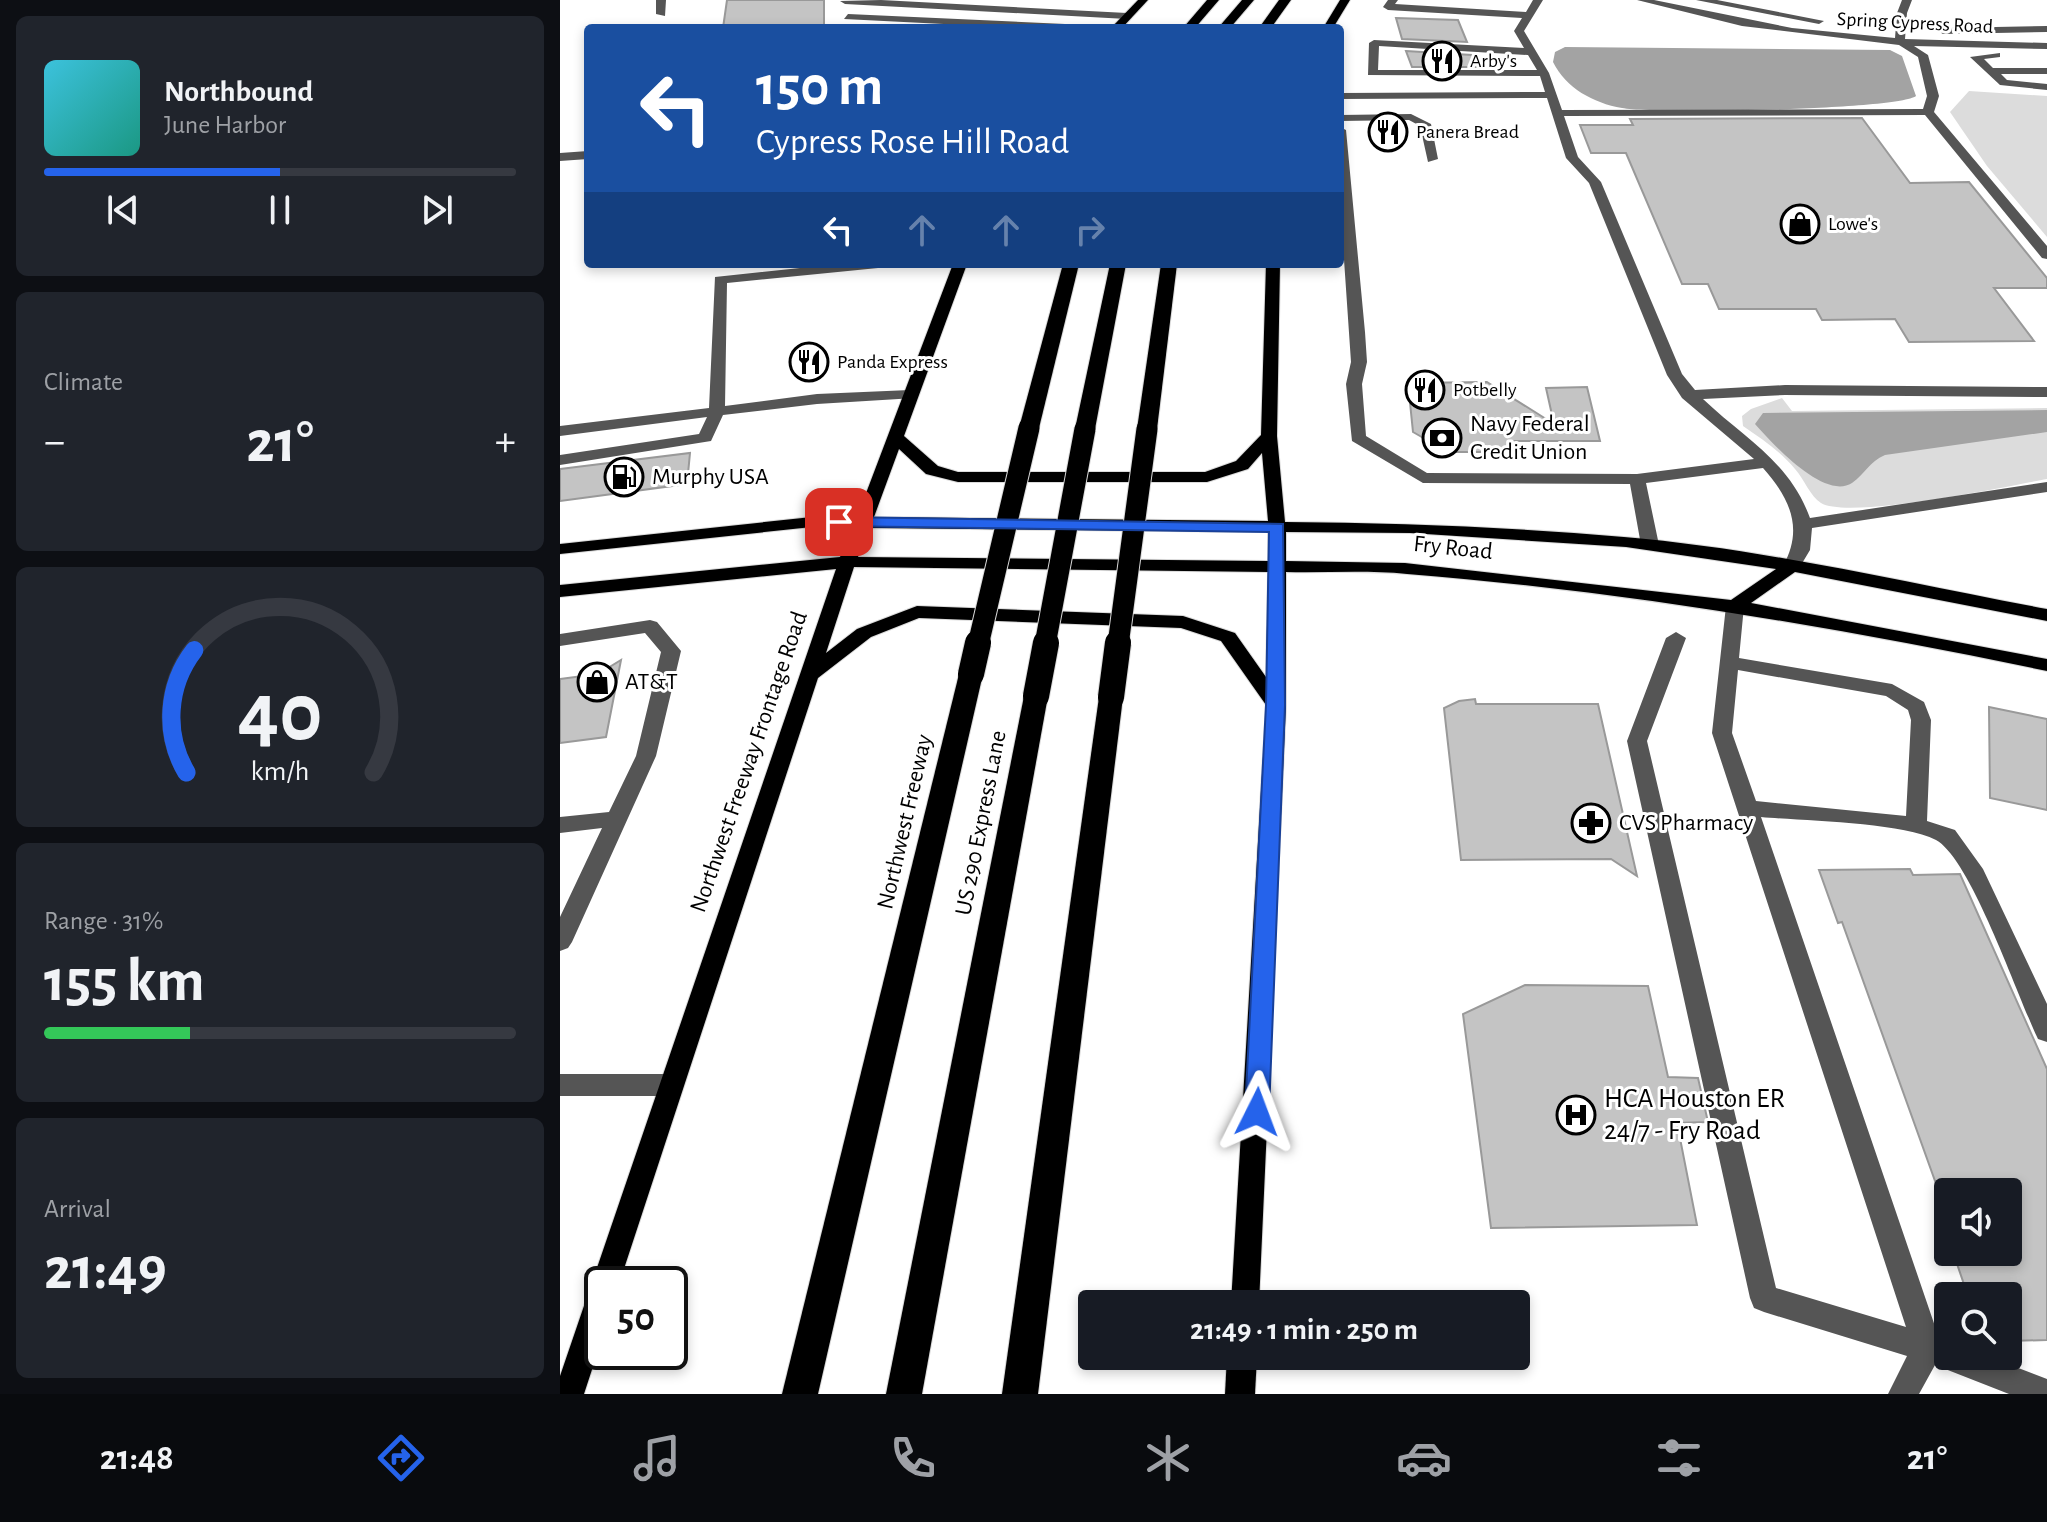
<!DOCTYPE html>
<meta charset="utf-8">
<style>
:root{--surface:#171b24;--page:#20242c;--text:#f1f3f6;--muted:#9ea1a6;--line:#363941;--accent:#2563eb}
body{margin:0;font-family:"Alegreya Sans",sans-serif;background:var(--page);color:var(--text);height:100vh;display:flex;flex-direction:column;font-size:30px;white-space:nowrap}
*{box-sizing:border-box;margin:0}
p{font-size:26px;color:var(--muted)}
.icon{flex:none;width:44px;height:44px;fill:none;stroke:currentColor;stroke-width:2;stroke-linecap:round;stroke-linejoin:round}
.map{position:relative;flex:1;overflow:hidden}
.side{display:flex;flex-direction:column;gap:16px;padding:16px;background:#0d0f14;width:560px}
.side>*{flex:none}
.hud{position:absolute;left:24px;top:24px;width:760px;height:244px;border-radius:8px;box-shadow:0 4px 12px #0003;background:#1a4fa0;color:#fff;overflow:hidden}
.controls{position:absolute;left:1374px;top:1178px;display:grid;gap:16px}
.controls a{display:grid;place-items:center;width:88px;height:88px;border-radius:8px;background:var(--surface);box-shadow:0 4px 12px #0003;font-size:40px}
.speed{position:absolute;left:24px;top:1266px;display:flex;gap:16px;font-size:40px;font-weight:700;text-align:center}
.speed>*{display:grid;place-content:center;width:104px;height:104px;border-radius:50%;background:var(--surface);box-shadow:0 4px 12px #0003;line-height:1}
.speed .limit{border:4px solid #111;border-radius:12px;background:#fff;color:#111}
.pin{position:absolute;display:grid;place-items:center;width:68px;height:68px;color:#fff;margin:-34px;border-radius:16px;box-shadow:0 4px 12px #0006}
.me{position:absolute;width:88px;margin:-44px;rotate:3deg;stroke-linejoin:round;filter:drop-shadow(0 0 6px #0008)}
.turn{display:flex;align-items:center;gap:28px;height:168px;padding:0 40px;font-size:36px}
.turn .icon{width:104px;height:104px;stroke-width:2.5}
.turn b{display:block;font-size:56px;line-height:68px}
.lanes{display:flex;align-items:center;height:76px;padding:0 40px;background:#0003;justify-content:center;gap:40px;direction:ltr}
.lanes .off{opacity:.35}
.big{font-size:60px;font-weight:600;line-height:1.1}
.side .card{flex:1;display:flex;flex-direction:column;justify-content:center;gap:12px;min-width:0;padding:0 28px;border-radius:12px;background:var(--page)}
.side .dial{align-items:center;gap:0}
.dial svg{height:208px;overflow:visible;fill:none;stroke:var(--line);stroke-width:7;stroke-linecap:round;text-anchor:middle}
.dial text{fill:var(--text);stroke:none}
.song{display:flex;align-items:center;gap:24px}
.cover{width:96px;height:96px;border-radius:12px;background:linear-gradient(135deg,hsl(190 70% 55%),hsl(170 70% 35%))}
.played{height:8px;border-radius:4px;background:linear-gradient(90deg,var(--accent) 50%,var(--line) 50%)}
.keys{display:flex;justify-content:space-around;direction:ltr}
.heat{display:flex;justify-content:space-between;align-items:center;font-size:44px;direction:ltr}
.charge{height:12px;border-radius:6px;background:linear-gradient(90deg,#34c759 31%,var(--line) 0)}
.trip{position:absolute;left:518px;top:1290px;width:452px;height:80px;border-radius:8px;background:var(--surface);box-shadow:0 4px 12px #0003;font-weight:600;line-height:80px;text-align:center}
.menu{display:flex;height:128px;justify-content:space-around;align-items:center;background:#090b0e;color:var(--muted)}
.menu .icon{width:56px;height:56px}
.menu .on{color:var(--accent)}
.menu b{font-size:36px;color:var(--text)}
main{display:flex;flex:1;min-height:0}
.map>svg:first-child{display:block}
.green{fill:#dcdcdc}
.water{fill:#a3a3a3}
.building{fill:#c4c4c4;stroke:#999;stroke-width:2}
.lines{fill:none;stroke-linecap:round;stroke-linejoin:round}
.major-casing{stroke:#dbdbdb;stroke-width:2}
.highway-casing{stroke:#dbdbdb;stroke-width:2}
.minor{fill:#555;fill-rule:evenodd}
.major{fill:#000;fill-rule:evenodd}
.highway{fill:#000;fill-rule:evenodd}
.highway-bridge-far1-casing{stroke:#dbdbdb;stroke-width:23;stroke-linecap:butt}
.highway-bridge-casing{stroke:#dbdbdb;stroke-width:28;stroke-linecap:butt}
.highway-bridge-far1{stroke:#000;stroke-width:21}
.highway-bridge{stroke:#000;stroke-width:26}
.route{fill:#2563eb;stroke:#184099;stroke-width:2}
.labels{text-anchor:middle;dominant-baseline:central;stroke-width:6;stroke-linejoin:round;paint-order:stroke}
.far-street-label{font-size:20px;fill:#000;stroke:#fff}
.far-poi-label{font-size:20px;fill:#000;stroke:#fff;text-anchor:start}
.poi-label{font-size:24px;fill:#000;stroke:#fff;text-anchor:start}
.street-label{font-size:24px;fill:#000;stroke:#fff}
.near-poi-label{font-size:28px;fill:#000;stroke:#fff;text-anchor:start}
</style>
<main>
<section class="side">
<div class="card">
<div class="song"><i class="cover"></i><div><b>Northbound</b><p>June Harbor</p></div></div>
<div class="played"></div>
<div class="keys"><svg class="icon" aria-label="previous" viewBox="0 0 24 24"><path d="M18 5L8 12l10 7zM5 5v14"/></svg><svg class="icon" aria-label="pause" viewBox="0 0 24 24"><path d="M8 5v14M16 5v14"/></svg><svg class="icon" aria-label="next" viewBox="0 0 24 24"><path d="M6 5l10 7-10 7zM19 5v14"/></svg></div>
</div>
<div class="card"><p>Climate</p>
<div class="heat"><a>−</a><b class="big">21°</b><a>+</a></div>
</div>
<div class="card dial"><svg viewBox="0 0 100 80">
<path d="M14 69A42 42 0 1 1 86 69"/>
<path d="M14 69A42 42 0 0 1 17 22" stroke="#2563eb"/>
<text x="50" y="56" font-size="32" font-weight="700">40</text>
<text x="50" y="72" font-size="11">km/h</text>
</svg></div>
<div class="card"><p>Range · 31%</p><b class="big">155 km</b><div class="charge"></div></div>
<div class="card"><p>Arrival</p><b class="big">21:49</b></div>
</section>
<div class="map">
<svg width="1487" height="1394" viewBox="0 0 1487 1394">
<rect width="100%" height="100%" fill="#fff"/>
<!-- green -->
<g class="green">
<path d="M1409 91 1487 96V237L1427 166 1390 112Z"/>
<path d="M1222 398 1232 411 1487 408V479C1448 486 1289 520 1261 503 1250 496 1244 479 1235 469 1220 451 1202 439 1183 426L1182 416 1191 409Z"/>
</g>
<!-- water -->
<g class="water">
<path d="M1005 47 1330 50 1342 56 1356 96C1338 110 1095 114 1062 108 1033 103 1006 88 993 62L995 52Z"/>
<path d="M1487 410V432L1325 455C1309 462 1305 474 1292 483 1264 501 1212 443 1195 424L1203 413Z"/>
</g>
<!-- building -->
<g class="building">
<path d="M167 0H264V28H163Z"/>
<path d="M836 18 898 20 907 42 842 39Z"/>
<path d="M846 51 912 55 917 67H852Z"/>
<path d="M1302 118 1350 183 1409 182 1487 278V288H1434L1474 341 1349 342 1335 319 1262 320 1256 309H1159L1148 284H1122L1066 153H1031L1020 125H1073L1070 119Z"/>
<path d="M927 382 994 424 986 388 1027 387 1040 441H949L951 452H888L853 432 848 383Z"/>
<path d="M130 453 127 484 0 501V469Z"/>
<path d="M61 660 46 737 0 743V679L38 674Z"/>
<path d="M915 699 916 704H1038L1077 876 1051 859 901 860 884 708 899 701Z"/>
<path d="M1429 707 1487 719V810L1430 798Z"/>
<path d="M1350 869 1353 875 1400 874 1487 1069V1340L1448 1341V1296H1408L1395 1258H1403L1401 1252H1448V1192H1379L1282 922 1278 923 1259 870Z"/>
<path d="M965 985 1088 986 1108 1077 1138 1078 1148 1122 1117 1123 1137 1225 931 1228 903 1014Z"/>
</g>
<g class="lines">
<!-- major casing -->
<g class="major-casing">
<g id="major">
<path d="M578 0H588L562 28H551Z"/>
<path d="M780 0H790L773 28H763Z"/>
<path d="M393 264H407L344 436 378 466 398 472H645L676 461 701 435 706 264H720L717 436 725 522C838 523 951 527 1064 537 1206 549 1347 583 1487 609V621L1235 572 1191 603 1487 659V671C1276 627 1062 591 847 574 807 570 766 573 726 572V705L699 1304H671L706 705 661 641 621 628 359 618 311 637 258 678 59 1284H42V1339L24 1394H0V1376L276 569 0 597V585L280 557 293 528 252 527 0 554V544L252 517H297ZM339 449 366 474 398 482H647L688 469 702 453 708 521 314 517ZM310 528 708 532V561L298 557ZM726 532 850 533 1066 547 1216 569 1171 600 845 563 726 561ZM294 567 708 572 706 677 675 633 623 616 357 606 297 629 266 653Z"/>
<path d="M667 1356H697L695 1394H665Z"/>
</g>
</g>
<!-- highway casing -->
<g class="highway-casing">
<g id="highway">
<path d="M647 0H659L635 28H623Z"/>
<path d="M682 0H694L670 28H658Z"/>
<path d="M719 0H731L711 28H699Z"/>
<path d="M503 264H519L479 428 469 434 459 428Z"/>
<path d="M550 264H566L535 429 525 435 515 429Z"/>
<path d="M601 264H617L597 429 587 435 577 429Z"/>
<path d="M411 666 423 674 258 1394H222L399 674Z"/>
<path d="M476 688 488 696 362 1394H326L464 696Z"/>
<path d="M551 689 563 697 478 1394H442L539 697Z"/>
</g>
</g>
<!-- minor -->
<g class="minor">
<path d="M96 0H106L105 16 96 14Z"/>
<path d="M321 0 567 13 572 16 567 19 285 4 280 1Z"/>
<path d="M828 0H838L835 4 966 12 973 0H983L964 31 989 73 1002 110 1363 109 1367 96 1358 57 1339 45 1182 26 1077 0H1094L1232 28 1335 38 1337 13 1342 0H1352L1347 13 1345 39 1487 43V49L1354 46 1368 55 1379 96 1374 112 1487 246V259L1482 258 1365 115 1004 116 1018 157 1041 182 1122 374 1135 390 1225 385 1487 387V397L1225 395 1143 399C1185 439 1229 461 1250 518L1487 482V492L1252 528 1250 550 1238 570 1232 571 1223 566C1244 529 1230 498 1203 468L1086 483 1099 545 1090 550 1081 545 1070 484 863 483 792 441 786 384 791 362 780 201V127L786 130 805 332 807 362 802 384 806 436 867 473 1077 474 1194 459 1122 398 1107 375 1029 183 1006 158 987 98 780 99V93L985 92 980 76 808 75 809 43 814 40 964 48 954 31 962 18 828 10 823 7ZM819 46 968 55 977 70H818Z"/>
<path d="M1136 0H1157L1264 21 1259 24Z"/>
<path d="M288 14 505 24 510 27 461 28 284 19Z"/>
<path d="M1487 26V32L1383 34 1378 31 1383 28Z"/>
<path d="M1440 53V57L1424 59 1433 68H1487V74H1441L1447 80 1487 84V90L1440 85 1410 57Z"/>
<path d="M780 115 851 114 871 124 878 159 868 162 860 126 849 120 780 121Z"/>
<path d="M28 151V159L0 161V153Z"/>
<path d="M278 264H325L318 268 167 283 165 406 257 394 350 390 355 392V398L257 404 163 415 151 441 0 465V455L139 434 147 417 0 436V426L149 408 155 277Z"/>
<path d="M1175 600 1184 606 1179 658 1332 684 1364 702 1371 720 1367 821 1395 830 1423 869 1487 1004V1042L1478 1039C1458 998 1411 859 1376 840 1340 822 1244 821 1201 817L1379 1338 1388 1341V1356H1427L1487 1379V1394H1449L1375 1365 1359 1394H1328L1347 1356 1204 1312 1194 1308 1190 1298 1067 741 1106 638 1116 632 1126 638 1087 741 1216 1288 1346 1327 1152 733 1166 606ZM1178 670 1326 696 1348 710 1351 720 1346 816 1196 801 1172 733Z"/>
<path d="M90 620 97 622 121 651 96 756 12 942 8 948 0 951V917L42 828 0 833V817L49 812 76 756 101 652 85 633 0 646V634Z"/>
<path d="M0 1074H109L118 1077 122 1085 118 1093 109 1096H0Z"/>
</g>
<!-- major -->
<use href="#major" class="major"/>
<!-- highway -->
<use href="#highway" class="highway"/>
<!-- highway-bridge-far1 casing -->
<g class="highway-bridge-far1-casing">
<g id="highway-bridge-far1">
<path d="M418 645 469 428"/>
<path d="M485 645 525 429"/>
<path d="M558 645 587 429"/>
</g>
</g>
<!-- highway-bridge casing -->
<g class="highway-bridge-casing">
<g id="highway-bridge">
<path d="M411 674 418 643"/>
<path d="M476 696 486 643"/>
<path d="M551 697 558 643"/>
</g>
</g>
<!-- highway-bridge-far1 -->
<use href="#highway-bridge-far1" class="highway-bridge-far1"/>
<!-- highway-bridge -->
<use href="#highway-bridge" class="highway-bridge"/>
</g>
<!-- route -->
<path class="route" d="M279 517 723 524 725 705 709 1112 706 1120 697 1123 689 1120 685 1112 706 705 709 532 273 526V519Z"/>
<!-- icons -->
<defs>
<g id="restaurant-ring" transform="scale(2)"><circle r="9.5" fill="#fff" stroke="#000" stroke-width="1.5"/><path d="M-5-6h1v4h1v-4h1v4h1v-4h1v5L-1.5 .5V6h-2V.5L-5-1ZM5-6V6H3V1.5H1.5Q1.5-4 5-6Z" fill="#000"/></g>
<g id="shop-ring" transform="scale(2)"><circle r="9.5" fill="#fff" stroke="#000" stroke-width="1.5"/><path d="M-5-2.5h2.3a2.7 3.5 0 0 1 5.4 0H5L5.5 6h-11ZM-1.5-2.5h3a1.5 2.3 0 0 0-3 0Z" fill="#000"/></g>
<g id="bank-ring" transform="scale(2)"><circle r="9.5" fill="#fff" stroke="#000" stroke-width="1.5"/><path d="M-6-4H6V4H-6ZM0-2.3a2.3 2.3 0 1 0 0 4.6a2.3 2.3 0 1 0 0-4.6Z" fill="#000"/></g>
<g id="fuel-ring" transform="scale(2)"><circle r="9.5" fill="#fff" stroke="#000" stroke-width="1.5"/><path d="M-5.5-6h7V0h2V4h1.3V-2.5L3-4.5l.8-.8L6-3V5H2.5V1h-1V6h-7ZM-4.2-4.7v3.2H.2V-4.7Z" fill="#000"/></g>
<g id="pharmacy-ring" transform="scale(2)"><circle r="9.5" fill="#fff" stroke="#000" stroke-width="1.5"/><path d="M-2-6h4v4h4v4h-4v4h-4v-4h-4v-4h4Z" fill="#000"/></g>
<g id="hospital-ring" transform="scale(2)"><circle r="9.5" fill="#fff" stroke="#000" stroke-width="1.5"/><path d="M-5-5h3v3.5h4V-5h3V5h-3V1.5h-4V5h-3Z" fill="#000"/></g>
</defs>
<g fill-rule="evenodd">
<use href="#restaurant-ring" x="882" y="61"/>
<use href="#restaurant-ring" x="828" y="132"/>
<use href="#shop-ring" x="1240" y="224"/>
<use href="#restaurant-ring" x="249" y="362"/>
<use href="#restaurant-ring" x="865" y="390"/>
<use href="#bank-ring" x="882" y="438"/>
<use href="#fuel-ring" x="64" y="477"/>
<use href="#shop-ring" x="37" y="682"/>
<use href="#pharmacy-ring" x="1031" y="823"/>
<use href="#hospital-ring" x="1016" y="1115"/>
</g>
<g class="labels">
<!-- far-street labels -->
<g class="far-street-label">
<text transform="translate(1355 23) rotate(3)">Spring Cypress Road</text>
</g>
<!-- far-poi labels -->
<g class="far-poi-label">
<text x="910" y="61">Arby's</text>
<text x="856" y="132">Panera Bread</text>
<text x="1268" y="224">Lowe's</text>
<text x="277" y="362">Panda Express</text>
<text x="893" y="390">Potbelly</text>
</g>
<!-- poi labels -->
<g class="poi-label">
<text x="910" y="424">Navy Federal<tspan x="910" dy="28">Credit Union</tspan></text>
<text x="92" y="477">Murphy USA</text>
<text x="65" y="682">AT&amp;T</text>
<text x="1059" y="823">CVS Pharmacy</text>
</g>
<!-- street labels -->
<g class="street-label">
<text transform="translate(893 548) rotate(6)">Fry Road</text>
<text transform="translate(189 762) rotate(-71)">Northwest Freeway Frontage Road</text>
<text transform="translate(345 822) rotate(-77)">Northwest Freeway</text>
<text transform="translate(421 823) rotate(-79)">US 290 Express Lane</text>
</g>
<!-- near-poi labels -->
<g class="near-poi-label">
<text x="1044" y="1099">HCA Houston ER<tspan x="1044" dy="32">24/7 - Fry Road</tspan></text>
</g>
</g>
</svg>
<div class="controls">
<a><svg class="icon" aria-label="sound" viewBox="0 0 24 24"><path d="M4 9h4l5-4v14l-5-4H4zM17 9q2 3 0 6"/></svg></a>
<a><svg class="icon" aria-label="search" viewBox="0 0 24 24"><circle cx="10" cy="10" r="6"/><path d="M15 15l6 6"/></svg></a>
</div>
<div class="speed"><div class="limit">50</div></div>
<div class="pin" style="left:279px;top:522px;background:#d93025"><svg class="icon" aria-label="arrive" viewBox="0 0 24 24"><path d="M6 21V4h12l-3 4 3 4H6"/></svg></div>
<svg class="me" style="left:697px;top:1112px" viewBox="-20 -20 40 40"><path d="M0-17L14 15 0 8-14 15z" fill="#2563eb" stroke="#fff" stroke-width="4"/></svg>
<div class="trip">21:49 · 1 min · 250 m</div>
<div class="hud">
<div class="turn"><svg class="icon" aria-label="left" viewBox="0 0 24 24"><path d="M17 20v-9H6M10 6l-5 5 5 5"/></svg><div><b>150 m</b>Cypress Rose Hill Road</div></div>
<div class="lanes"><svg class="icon" aria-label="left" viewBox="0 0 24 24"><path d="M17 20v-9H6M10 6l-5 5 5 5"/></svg><svg class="icon off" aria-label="ahead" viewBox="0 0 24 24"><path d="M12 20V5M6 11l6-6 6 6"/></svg><svg class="icon off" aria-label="ahead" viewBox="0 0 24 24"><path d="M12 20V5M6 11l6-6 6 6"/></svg><svg class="icon off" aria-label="right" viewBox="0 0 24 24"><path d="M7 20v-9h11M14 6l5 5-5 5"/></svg></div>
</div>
</div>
</main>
<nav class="menu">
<b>21:48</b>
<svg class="icon on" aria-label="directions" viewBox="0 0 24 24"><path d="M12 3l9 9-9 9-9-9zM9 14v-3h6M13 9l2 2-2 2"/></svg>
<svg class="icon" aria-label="music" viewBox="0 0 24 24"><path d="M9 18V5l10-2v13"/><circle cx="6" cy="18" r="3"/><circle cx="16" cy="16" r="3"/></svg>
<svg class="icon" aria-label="phone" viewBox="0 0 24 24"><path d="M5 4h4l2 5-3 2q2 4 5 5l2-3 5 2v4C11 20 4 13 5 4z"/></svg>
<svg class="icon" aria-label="climate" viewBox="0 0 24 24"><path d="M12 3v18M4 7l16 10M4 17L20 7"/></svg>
<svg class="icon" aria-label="car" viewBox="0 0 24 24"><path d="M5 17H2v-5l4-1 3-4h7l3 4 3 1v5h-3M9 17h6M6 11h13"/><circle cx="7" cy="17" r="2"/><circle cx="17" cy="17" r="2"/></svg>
<svg class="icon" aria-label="filters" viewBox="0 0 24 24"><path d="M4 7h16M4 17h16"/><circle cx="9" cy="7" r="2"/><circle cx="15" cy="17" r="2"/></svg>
<b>21°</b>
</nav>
